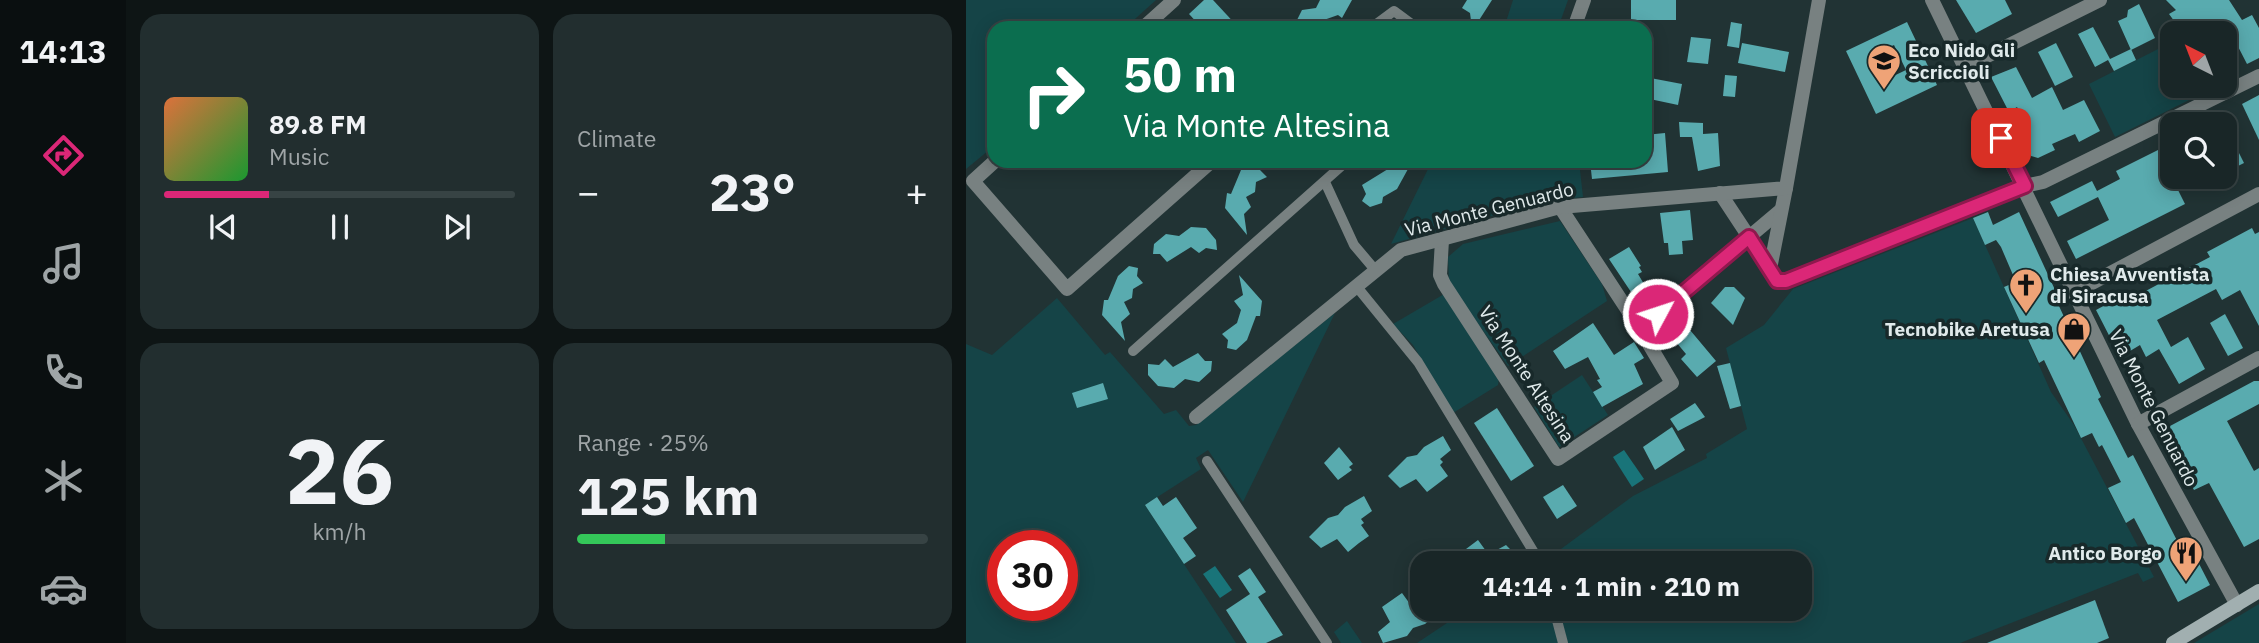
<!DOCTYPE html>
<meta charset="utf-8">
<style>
:root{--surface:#192627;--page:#222e2f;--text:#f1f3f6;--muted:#9fa5a7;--line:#374344;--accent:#db2777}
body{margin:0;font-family:"IBM Plex Sans",sans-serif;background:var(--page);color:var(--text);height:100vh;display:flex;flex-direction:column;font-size:26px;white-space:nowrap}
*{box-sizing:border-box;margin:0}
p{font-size:23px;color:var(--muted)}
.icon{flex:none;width:38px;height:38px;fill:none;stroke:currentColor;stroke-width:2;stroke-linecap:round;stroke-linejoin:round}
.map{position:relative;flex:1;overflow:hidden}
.sheet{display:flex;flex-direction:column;gap:14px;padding:14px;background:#0e1515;width:840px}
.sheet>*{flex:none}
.guide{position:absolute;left:21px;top:21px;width:665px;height:147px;border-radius:21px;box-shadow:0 4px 18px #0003,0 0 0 2px var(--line);background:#0b6e4f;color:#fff;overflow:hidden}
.needle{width:46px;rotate:318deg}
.controls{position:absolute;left:1194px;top:21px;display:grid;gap:14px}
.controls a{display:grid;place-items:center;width:77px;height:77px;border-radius:14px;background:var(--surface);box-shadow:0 4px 18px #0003,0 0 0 2px var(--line);font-size:35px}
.speed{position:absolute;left:21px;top:530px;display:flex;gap:14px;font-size:35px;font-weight:700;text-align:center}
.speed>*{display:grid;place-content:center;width:91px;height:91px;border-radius:50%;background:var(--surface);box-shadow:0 4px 18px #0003,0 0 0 2px var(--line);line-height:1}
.speed .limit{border:10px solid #d22;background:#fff;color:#111}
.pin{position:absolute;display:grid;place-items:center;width:60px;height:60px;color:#fff;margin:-30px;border-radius:14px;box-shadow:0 4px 10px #0006}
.me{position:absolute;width:77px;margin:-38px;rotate:50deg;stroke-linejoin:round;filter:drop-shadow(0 0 5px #0008)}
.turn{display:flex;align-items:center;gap:24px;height:147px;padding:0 21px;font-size:32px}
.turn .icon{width:91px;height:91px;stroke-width:2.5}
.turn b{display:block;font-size:49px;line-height:60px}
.big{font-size:52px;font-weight:700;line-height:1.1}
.sheet .widget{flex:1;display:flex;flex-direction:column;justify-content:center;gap:10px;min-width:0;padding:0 24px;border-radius:21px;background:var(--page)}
.sheet .dial{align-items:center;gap:0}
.dial b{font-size:91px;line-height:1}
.song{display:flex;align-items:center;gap:21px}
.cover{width:84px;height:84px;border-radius:10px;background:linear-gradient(135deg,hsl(20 70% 55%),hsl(130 70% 35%))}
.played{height:7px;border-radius:4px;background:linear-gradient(90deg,var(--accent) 30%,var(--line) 30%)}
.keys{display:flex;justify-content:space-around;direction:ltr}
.heat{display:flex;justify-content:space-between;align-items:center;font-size:38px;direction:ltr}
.charge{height:10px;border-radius:5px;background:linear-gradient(90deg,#34c759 25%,var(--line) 0)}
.sheet .tiles{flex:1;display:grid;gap:14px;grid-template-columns:repeat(2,1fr)}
.trip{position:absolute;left:444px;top:551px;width:402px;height:70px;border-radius:21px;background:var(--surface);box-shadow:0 4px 18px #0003,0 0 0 2px var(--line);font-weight:700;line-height:70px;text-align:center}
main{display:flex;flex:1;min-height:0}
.tabs{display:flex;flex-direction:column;width:126px;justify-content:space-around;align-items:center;background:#0a0f10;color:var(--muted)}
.tabs .icon{width:49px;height:49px}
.tabs .on{color:var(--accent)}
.tabs b{font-size:32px;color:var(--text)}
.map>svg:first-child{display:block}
.green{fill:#154447;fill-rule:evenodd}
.water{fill:#197479}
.building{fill:#59abaf;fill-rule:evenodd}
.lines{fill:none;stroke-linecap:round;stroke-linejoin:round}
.lane{stroke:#788181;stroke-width:10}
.street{stroke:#788181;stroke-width:14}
.secondary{stroke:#a1afb0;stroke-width:14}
.route-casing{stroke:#8e194d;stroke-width:18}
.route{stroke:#db2777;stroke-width:12}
.labels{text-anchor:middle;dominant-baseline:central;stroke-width:7;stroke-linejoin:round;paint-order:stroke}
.poi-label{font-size:19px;font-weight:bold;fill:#e0eaeb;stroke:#18292a;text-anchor:start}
.street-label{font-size:19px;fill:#e0eaeb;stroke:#18292a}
</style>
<main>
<nav class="tabs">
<b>14:13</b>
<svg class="icon on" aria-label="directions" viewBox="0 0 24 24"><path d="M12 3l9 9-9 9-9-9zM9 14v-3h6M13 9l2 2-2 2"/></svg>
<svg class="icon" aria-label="music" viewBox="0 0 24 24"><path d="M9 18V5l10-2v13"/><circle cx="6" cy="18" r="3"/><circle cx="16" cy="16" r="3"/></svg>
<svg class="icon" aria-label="phone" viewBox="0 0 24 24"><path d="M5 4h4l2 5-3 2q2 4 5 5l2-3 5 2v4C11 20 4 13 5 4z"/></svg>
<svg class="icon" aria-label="climate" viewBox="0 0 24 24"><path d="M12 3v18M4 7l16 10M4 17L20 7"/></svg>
<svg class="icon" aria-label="car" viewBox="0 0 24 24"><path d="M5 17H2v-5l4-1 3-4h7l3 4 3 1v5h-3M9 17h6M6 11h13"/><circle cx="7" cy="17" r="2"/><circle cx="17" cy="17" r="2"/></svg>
</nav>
<section class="sheet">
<div class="tiles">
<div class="widget">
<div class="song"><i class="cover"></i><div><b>89.8 FM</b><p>Music</p></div></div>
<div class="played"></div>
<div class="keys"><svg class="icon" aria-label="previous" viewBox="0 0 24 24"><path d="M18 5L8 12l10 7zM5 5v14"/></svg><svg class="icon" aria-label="pause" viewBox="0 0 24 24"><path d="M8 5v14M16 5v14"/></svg><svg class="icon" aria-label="next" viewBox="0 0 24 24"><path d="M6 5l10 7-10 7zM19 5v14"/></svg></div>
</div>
<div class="widget"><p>Climate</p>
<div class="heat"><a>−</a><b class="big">23°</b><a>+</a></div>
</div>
<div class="widget dial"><b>26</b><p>km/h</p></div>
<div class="widget"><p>Range · 25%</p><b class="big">125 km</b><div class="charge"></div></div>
</div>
</section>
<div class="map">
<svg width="1293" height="643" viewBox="0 0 1293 643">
<rect width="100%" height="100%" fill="#213334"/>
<!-- green -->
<g class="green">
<path d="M0 0H190L159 28H28V146L0 169Z"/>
<path d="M547 0H602L592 28H538Z"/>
<path d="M1206 42V86H1231L1235 94 1149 137 1123 84Z"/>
<path d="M466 161H613L617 197 579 201 425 244Z"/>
<path d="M1007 218 1085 392 1108 425 1188 577 1177 582 1172 573 994 643H602L592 609H835V564H581L580 560 667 496 741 458 740 454 781 429 760 348 798 325 827 289Z"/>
<path d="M594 221 636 284 641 301 542 366 483 283 482 257 497 244Z"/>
<path d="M480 293 533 377 532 385 487 413 447 345 427 324Z"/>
<path d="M91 298 139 355 144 352 198 414 210 410 223 426 230 425 369 313 277 502 242 450 230 458 235 469 179 505 270 643H0V344L26 355ZM37 546H96V606H37Z"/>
<path d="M616 375 642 415 593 447 568 407Z"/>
<path d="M1293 604V643H1228Z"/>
<path d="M502 609H583L593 643H451Z"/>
<path d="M381 621 396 643H375L368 632Z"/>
</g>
<!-- water -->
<g class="water">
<path d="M658 450 678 479 666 487 647 457Z"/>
<path d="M249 566 266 590 254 598 237 574Z"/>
</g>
<!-- building -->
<g class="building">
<path d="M238 0H247L273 28H236L223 14Z"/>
<path d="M354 0H386L376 18 372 15 355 21 353 28H327L336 10 350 8Z"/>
<path d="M501 0H526L508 28H506L504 13 496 8Z"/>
<rect x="665" y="0" width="45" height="20"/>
<path d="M990 0H1039L1046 14 1010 33Z"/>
<path d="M1200 0H1263L1276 20 1286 15 1293 28V58L1281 64 1264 31 1217 33 1203 14 1210 10Z"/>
<path d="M1173 4 1189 38 1165 50 1152 21 1161 17 1162 10Z"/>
<path d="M765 22 776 24 773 48 761 46Z"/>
<path d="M941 22 971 85 910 114 880 51ZM928 45 940 70 915 82 903 57Z"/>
<path d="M1127 27 1144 59 1165 49 1170 60 1148 71 1142 60 1129 67 1112 34Z"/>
<path d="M725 37 745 39 742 64 721 62Z"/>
<path d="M776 43 823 52 819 72 772 63Z"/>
<path d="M1090 43 1107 77 1089 86 1072 52Z"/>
<path d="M1050 67 1066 98 1086 87 1097 110 1118 100 1134 131 1113 142 1109 134 1086 144 1089 150 1072 158 1065 156 1056 137 1064 133 1051 107 1043 112 1025 77Z"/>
<path d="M759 75 771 76 769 97 757 96Z"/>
<path d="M679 77 716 84 712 105 679 98Z"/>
<path d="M1293 95V140L1276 104Z"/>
<path d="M713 122 737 123V134L752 133 754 166 732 171 726 137H714Z"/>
<path d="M1258 123 1278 163 1258 173Z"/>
<path d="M699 133 702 172 626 179 624 161H679V135Z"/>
<path d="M1192 150 1199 164 1206 161V178L1219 204 1110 259 1101 241 1143 220 1132 197 1092 217 1084 202 1126 181 1131 191 1154 179 1150 171Z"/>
<path d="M284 161H296L294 170 301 177 290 182 289 192 280 197 285 207 278 214 281 235 259 208 261 193 265 194 275 170Z"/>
<path d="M418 161H439L442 169 431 189 417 197 416 203 404 207 396 201 400 194 396 185 422 169Z"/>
<path d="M724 210 727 240 716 241 717 254 703 255 702 243H698L694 213Z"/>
<path d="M1022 212 1027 225 1053 212 1096 305 1093 306 1135 397 1132 399 1162 458 1167 455 1220 558 1228 554 1244 585 1212 602 1168 518 1160 523 1142 488 1155 482 1136 445 1133 447 1126 433 1115 438 1078 360 1073 363 1038 287 1050 282 1035 247 1030 240 1019 245 1007 218Z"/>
<path d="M225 227 240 228 250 240 251 250 240 248 233 253 225 247 201 262 194 254H187L188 244 200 234 213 236Z"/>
<path d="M1286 228 1289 234 1293 232V326L1274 290 1256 300 1250 289 1191 320 1205 347 1222 337 1239 369 1213 384 1193 349 1180 357 1174 345 1164 351 1159 341 1149 347 1130 310 1156 296 1159 302 1206 277 1244 257 1241 252Z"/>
<path d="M663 247 675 266 673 267 676 272 672 274 678 284 665 292 643 259Z"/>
<path d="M163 266 172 268 171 276 177 283 167 289 166 298 158 302 164 314 155 322 159 341 136 315 138 300H142L152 276Z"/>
<path d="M273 275 296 301 294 316H290L281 340 270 350 261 348 262 340 256 334 271 323 275 310 268 301 277 295Z"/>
<path d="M759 287H768L779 298 767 325 745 303Z"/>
<path d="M1259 314 1277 348 1262 356 1244 323Z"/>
<path d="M627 323 648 355 668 342 678 358 668 364 677 384 636 407 627 392 636 387 631 380 634 379 622 357 599 369 587 351Z"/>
<path d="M724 330 750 361 731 377 715 359 720 354 710 342Z"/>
<path d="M232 353 239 361H246L245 371 233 382 219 379 208 388 192 386 182 375V364L193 365 199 359 207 367Z"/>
<path d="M764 363 775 406 764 409 751 366Z"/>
<path d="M1288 381H1293V404L1261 421 1288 471 1293 468V539L1278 547 1243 483 1228 490 1207 451 1203 454 1191 433Z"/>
<path d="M137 383 142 399 111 408 106 393Z"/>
<path d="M729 403 739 417 712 431 704 419Z"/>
<path d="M531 408 568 466 545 481 508 423Z"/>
<path d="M706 427 719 450 689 470 677 447Z"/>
<path d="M477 436 485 450 474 459 477 462 474 465 482 476 461 492 450 479 434 488 422 476 441 457 451 455 458 447Z"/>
<path d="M373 447 387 464 383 467 386 470 372 480 358 463Z"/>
<path d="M597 485 611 506 591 519 577 497Z"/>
<path d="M398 496 406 511 395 519 398 523 395 525 403 536 393 543 382 552 371 539 355 548 343 537 362 518 372 515 379 507Z"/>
<path d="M191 497 197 506 210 497 231 528 217 538 230 556 218 564 179 505Z"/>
<path d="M512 540 520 551 524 549 527 552 540 545 551 556 545 564H497L492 555Z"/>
<path d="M284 568 300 592 292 597 317 635 300 643H281L260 610 284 594 272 576Z"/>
<path d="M436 593 444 604 457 602V609H478L459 624 447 628 441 636 417 643 412 632 424 622 416 607Z"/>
<path d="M1129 600 1143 638 1131 643H1021Z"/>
</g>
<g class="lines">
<!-- lane -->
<g class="lane">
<path d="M405 28 428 11 451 28"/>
<path d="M359 182 388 245 410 271"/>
<path d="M391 287 452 362 575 564"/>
<path d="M167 351 381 161"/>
<path d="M241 461 361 643"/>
<path d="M588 609 597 643"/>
</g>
<!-- street -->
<g class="street">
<path d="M966 0 1172 424 1271 605"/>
<path d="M177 28 208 0"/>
<path d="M608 28 618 0"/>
<path d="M999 67 1134 0"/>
<path d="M29 161 7 181 101 289 246 161"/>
<path d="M754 193 783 237 815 210"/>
<path d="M594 207 674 329"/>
<path d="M476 240 474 275 478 284 592 459 706 383 674 329 783 237 811 281H820L1059 186 1077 182 1293 76"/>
<path d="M804 269 820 188"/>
<path d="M1107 293 1293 194"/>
<path d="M230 417 435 250 594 207 820 188 853 0"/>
<path d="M1172 424 1293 358"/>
</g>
<!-- secondary -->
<path class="secondary" d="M1207 643 1293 591"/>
</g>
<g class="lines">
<!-- route casing -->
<g class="route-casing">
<path id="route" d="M692 314 783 237 811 281H820L1059 186 1035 138"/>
</g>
<!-- route -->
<use href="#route" class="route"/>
</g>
<!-- icons -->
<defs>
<g id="school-pin" transform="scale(1.75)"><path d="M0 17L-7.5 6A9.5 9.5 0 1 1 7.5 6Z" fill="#efa377" stroke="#18292a"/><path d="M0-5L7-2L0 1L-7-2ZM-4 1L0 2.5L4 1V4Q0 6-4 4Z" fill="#111"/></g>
<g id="church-pin" transform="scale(1.75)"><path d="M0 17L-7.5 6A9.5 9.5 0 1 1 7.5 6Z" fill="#efa377" stroke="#18292a"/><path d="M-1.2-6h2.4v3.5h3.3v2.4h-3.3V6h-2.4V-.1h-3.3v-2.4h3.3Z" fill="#111"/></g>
<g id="shop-pin" transform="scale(1.75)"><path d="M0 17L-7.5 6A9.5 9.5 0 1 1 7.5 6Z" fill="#efa377" stroke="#18292a"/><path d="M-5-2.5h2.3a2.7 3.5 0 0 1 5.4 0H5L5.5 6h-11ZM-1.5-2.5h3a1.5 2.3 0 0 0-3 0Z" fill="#111"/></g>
<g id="restaurant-pin" transform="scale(1.75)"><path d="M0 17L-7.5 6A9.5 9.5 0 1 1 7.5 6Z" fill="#efa377" stroke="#18292a"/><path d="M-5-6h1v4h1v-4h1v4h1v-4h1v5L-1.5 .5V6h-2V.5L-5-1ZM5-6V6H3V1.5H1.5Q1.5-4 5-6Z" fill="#111"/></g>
</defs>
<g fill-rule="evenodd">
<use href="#school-pin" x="918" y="61"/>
<use href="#church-pin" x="1060" y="285"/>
<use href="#shop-pin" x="1108" y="329"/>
<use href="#restaurant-pin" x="1220" y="553"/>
</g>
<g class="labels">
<!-- poi labels -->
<g class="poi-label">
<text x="942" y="50">Eco Nido Gli<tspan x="942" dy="22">Scriccioli</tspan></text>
<text x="1084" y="274">Chiesa Avventista<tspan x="1084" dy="22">di Siracusa</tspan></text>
<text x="1084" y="329" text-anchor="end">Tecnobike Aretusa</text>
<text x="1196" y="553" text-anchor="end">Antico Borgo</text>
</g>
<!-- street labels -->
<g class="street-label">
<text transform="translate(523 209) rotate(-14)">Via Monte Genuardo</text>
<text transform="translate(561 374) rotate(57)">Via Monte Altesina</text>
<text transform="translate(1188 408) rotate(63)">Via Monte Genuardo</text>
</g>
</g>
</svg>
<div class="controls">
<a><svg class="needle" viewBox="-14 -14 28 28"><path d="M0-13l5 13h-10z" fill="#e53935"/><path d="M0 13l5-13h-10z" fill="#9fa5a7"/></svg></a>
<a><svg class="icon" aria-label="search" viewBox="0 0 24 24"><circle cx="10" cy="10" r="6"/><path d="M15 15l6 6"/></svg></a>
</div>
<div class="speed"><div class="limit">30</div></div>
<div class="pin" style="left:1035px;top:138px;background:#d93025"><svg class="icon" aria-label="arrive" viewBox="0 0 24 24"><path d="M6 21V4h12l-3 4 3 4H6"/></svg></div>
<svg class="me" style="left:692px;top:314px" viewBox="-20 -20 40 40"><circle r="17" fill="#db2777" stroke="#fff" stroke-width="3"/><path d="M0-11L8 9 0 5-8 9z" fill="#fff"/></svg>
<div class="trip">14:14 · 1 min · 210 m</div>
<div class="guide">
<div class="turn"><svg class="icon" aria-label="right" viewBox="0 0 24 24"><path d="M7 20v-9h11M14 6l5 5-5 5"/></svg><div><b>50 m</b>Via Monte Altesina</div></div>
</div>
</div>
</main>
